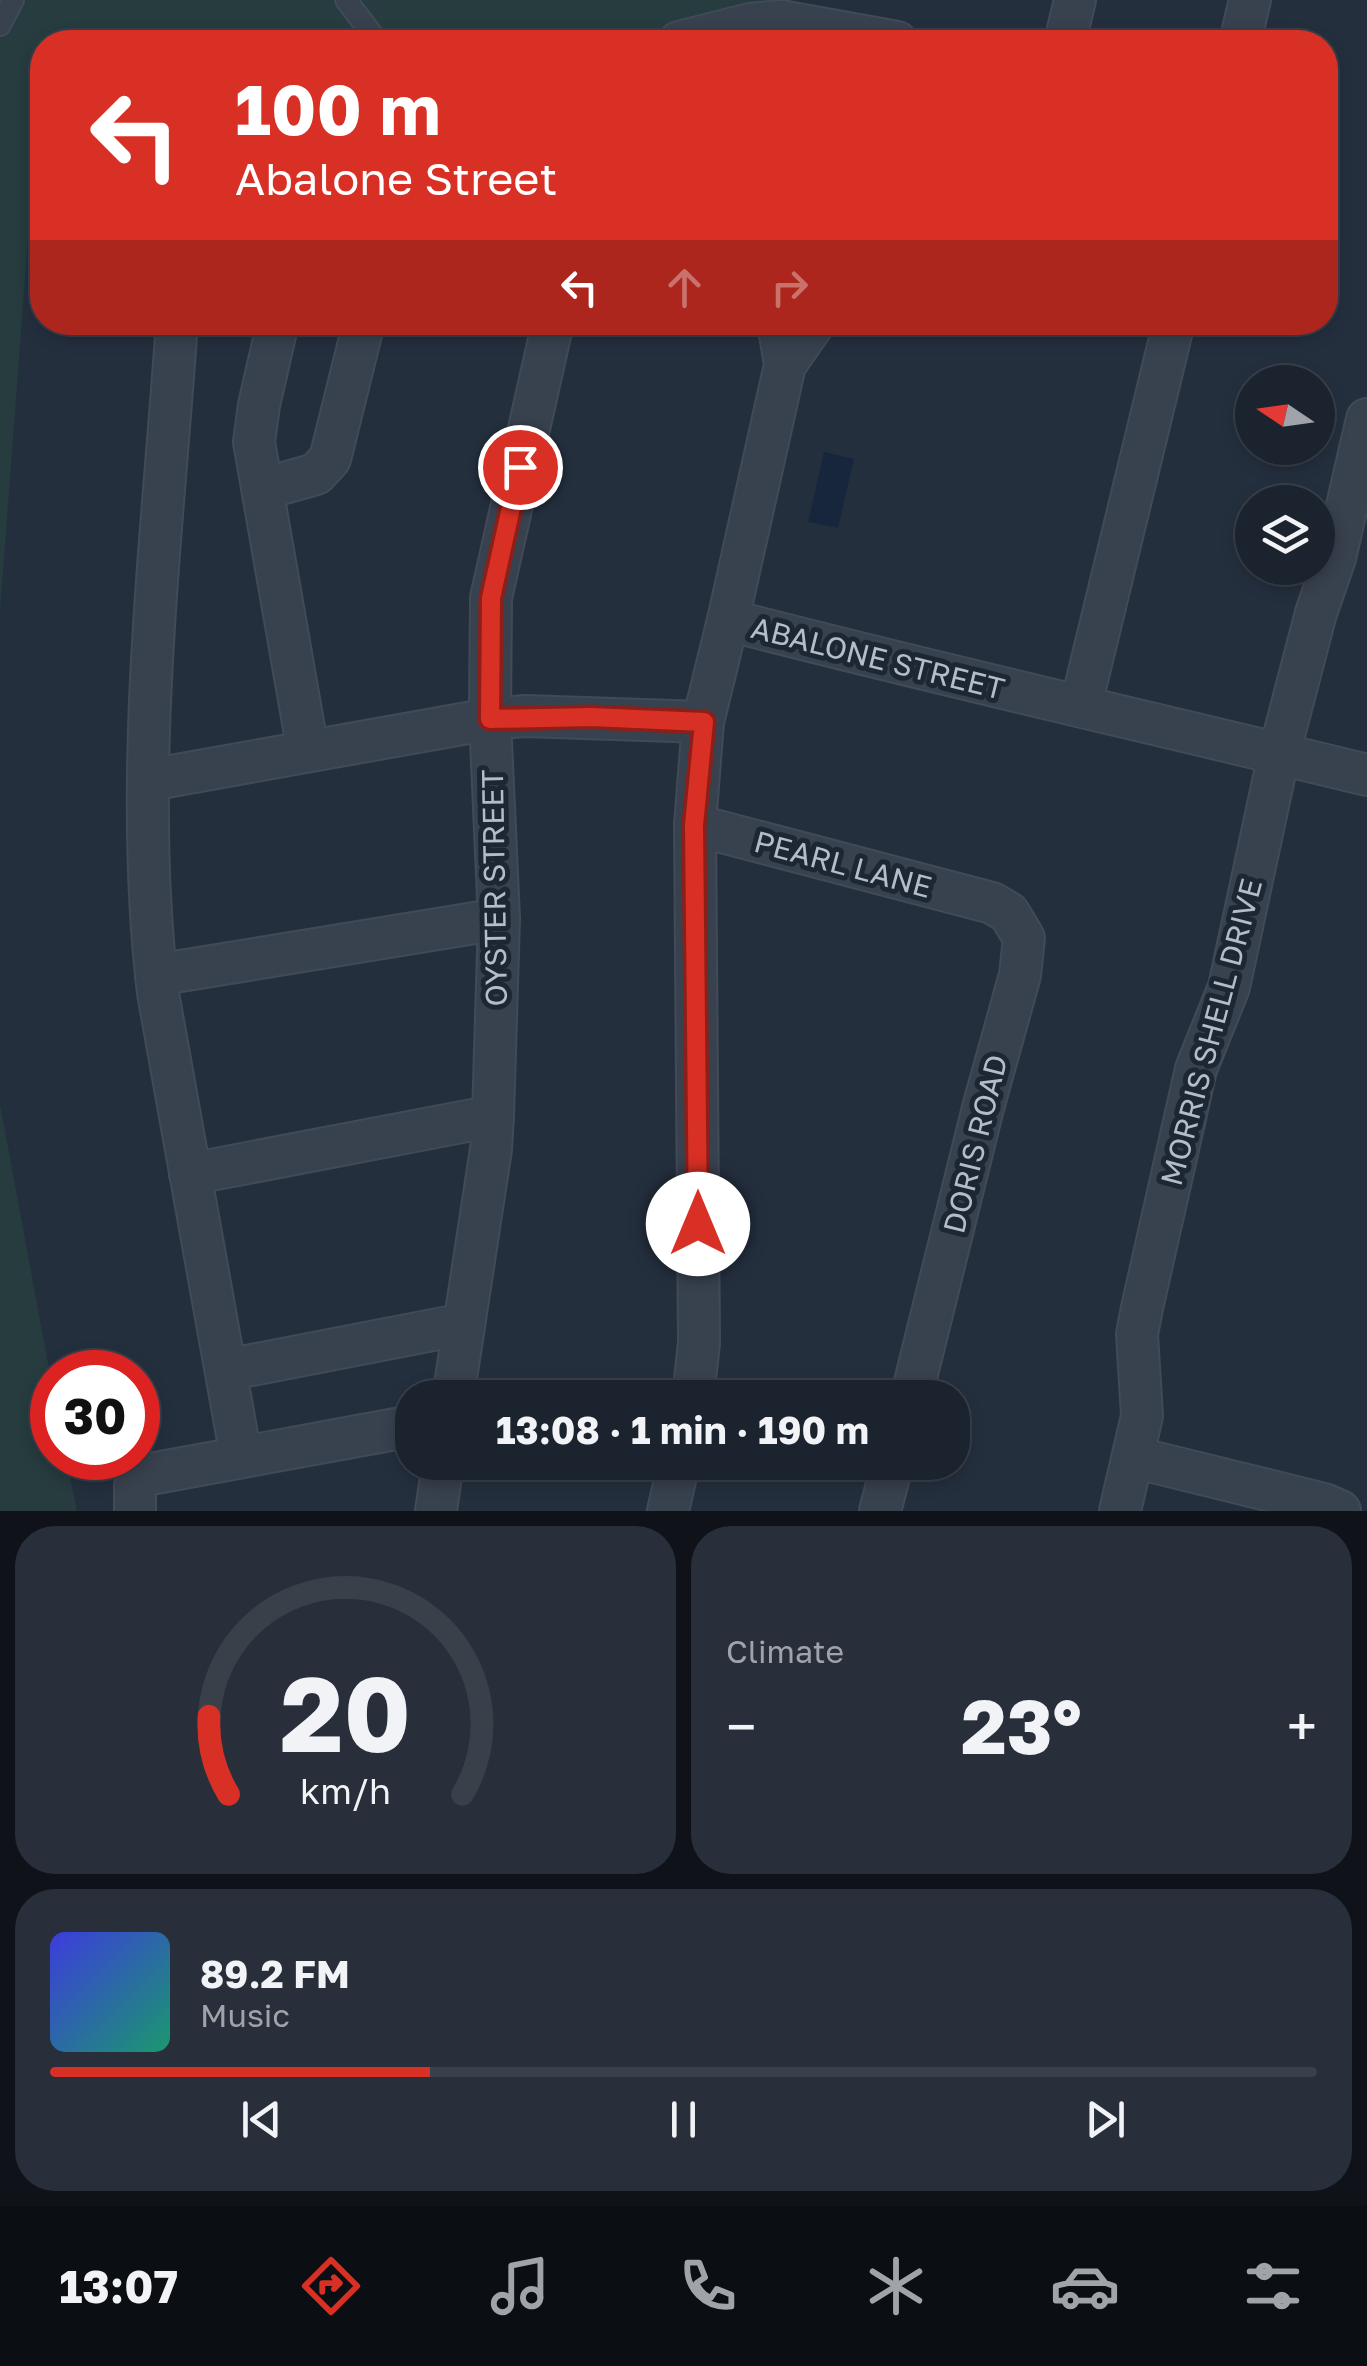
<!DOCTYPE html>
<meta charset="utf-8">
<style>
:root{--surface:#1b232e;--page:#282f3a;--text:#f1f3f6;--muted:#a0a4aa;--line:#39404a;--accent:#d93025}
body{margin:0;font-family:"Golos Text",sans-serif;background:var(--page);color:var(--text);height:100vh;display:flex;flex-direction:column;font-size:38px;white-space:nowrap}
*{box-sizing:border-box;margin:0}
p{font-size:32px;color:var(--muted)}
.icon{flex:none;width:55px;height:55px;fill:none;stroke:currentColor;stroke-width:2;stroke-linecap:round;stroke-linejoin:round}
.map{position:relative;height:1511px;overflow:hidden}
.sheet{display:flex;flex-direction:column;gap:15px;padding:15px;background:#0f1319;flex:1}
.sheet>*{flex:none}
.banner{position:absolute;left:30px;top:30px;width:1308px;height:305px;border-radius:40px;box-shadow:0 5px 15px #0003,0 0 0 2px var(--line);background:#d93025;color:#fff;overflow:hidden}
.needle{width:65px;rotate:283deg}
.fabs{position:absolute;left:1235px;top:365px;display:grid;gap:20px}
.fabs a{display:grid;place-items:center;width:100px;height:100px;border-radius:50%;background:var(--surface);box-shadow:0 5px 15px #0003,0 0 0 2px var(--line);font-size:50px}
.speed{position:absolute;left:30px;top:1350px;display:flex;gap:20px;font-size:50px;font-weight:700;text-align:center}
.speed>*{display:grid;place-content:center;width:130px;height:130px;border-radius:50%;background:var(--surface);box-shadow:0 5px 15px #0003,0 0 0 2px var(--line);line-height:1}
.speed .limit{border:15px solid #d22;background:#fff;color:#111}
.pin{position:absolute;display:grid;place-items:center;width:85px;height:85px;color:#fff;margin:-42px;border:5px solid #fff;border-radius:50%;box-shadow:0 2px 10px #0007}
.me{position:absolute;width:110px;margin:-55px;rotate:0deg;stroke-linejoin:round;filter:drop-shadow(0 0 8px #0008)}
.turn{display:flex;align-items:center;gap:35px;height:210px;padding:0 40px;font-size:45px}
.turn .icon{width:130px;height:130px;stroke-width:2.5}
.turn b{display:block;font-size:70px;line-height:85px}
.lanes{display:flex;align-items:center;height:95px;padding:0 40px;background:#0003;justify-content:center;gap:50px;direction:ltr}
.lanes .off{opacity:.35}
.big{font-size:75px;font-weight:700;line-height:1.1}
.sheet .widget{flex:1;display:flex;flex-direction:column;justify-content:center;gap:15px;min-width:0;padding:0 35px;border-radius:40px;background:var(--page)}
.sheet .dial{align-items:center;gap:0}
.dial svg{height:260px;overflow:visible;fill:none;stroke:var(--line);stroke-width:7;stroke-linecap:round;text-anchor:middle}
.dial text{fill:var(--text);stroke:none}
.song{display:flex;align-items:center;gap:30px}
.cover{width:120px;height:120px;border-radius:15px;background:linear-gradient(135deg,hsl(240 70% 55%),hsl(160 70% 35%))}
.played{height:10px;border-radius:5px;background:linear-gradient(90deg,var(--accent) 30%,var(--line) 30%)}
.keys{display:flex;justify-content:space-around;direction:ltr}
.heat{display:flex;justify-content:space-between;align-items:center;font-size:55px;direction:ltr}
.sheet .tiles{flex:1;display:grid;gap:15px;grid-template-columns:1fr 1fr}
.widget:last-child{grid-column:span 2}
.trip{position:absolute;left:395px;top:1380px;width:575px;height:100px;border-radius:40px;background:var(--surface);box-shadow:0 5px 15px #0003,0 0 0 2px var(--line);font-weight:700;line-height:100px;text-align:center}
.tab-bar{display:flex;height:160px;justify-content:space-around;align-items:center;background:#0b0e12;color:var(--muted)}
.tab-bar .icon{width:70px;height:70px}
.tab-bar .active{color:var(--accent)}
.tab-bar b{font-size:45px;color:var(--text)}
.map>svg:first-child{display:block}
.green{fill:#263c3f}
.water{fill:#17263c}
.lines{fill:none;stroke-linecap:round;stroke-linejoin:round}
.lane-casing{stroke:#414a57;stroke-width:24}
.street-casing{stroke:#414a57;stroke-width:44}
.lane{stroke:#38414e;stroke-width:20}
.street{stroke:#38414e;stroke-width:40}
.route-casing{stroke:#8d1f18;stroke-width:25}
.route{stroke:#d93025;stroke-width:18}
.labels{text-anchor:middle;dominant-baseline:central;stroke-width:10;stroke-linejoin:round;paint-order:stroke}
.street-label{font-size:30px;fill:#b4bcc9;stroke:#1d2633}
</style>
<div class="map">
<svg width="1367" height="1511" viewBox="0 0 1367 1511">
<rect width="100%" height="100%" fill="#242f3e"/>
<!-- green -->
<g class="green">
<path d="M0 0H793L619 42H42V101L32 185 0 611Z"/>
<path d="M0 1104 52 1385V1458H66L77 1511H0Z"/>
</g>
<!-- water -->
<path class="water" d="M824 452 854 459 838 528 808 522Z"/>
<g class="lines">
<!-- lane casing -->
<g class="lane-casing">
<g id="lane">
<path d="M346 0 378 42"/>
<path d="M0 25 13 0"/>
</g>
</g>
<!-- street casing -->
<g class="street-casing">
<g id="street">
<path d="M679 42 750 24 781 21 897 42"/>
<path d="M1065 42 1075 0"/>
<path d="M1240 42 1250 0"/>
<path d="M177 322C162 542 132 774 158 993L241 1457"/>
<path d="M278 322 259 405 254 442 308 751"/>
<path d="M785 365 815 322"/>
<path d="M263 489 316 474 330 459 364 322"/>
<path d="M728 620 785 365 778 322"/>
<path d="M1081 705 1174 322"/>
<path d="M149 780 490 719 525 716 703 722 728 620C940 675 1154 723 1367 775"/>
<path d="M695 825 992 903 1009 913 1024 938 1020 975 983 1108 911 1398"/>
<path d="M156 975 499 919"/>
<path d="M190 1174 493 1116"/>
<path d="M226 1370 464 1324"/>
<path d="M453 1398 491 1149 493 1116 499 919 490 719 491 598 553 322"/>
<path d="M693 1398 699 1343 695 825 703 722"/>
<path d="M1133 1457 1324 1504 1340 1511"/>
<path d="M135 1511V1486L145 1475 412 1426"/>
<path d="M436 1511 443 1462"/>
<path d="M668 1511 679 1462"/>
<path d="M880 1511 893 1462"/>
<path d="M1120 1511 1142 1416 1137 1334 1142 1308 1196 1069 1229 987 1279 754 1316 613 1335 558 1367 419"/>
</g>
</g>
<!-- lane -->
<use href="#lane" class="lane"/>
<!-- street -->
<use href="#street" class="street"/>
</g>
<g class="lines">
<!-- route casing -->
<g class="route-casing">
<path id="route" d="M520 467 491 598 490 719 591 717 704 722 694 825 698 1224"/>
</g>
<!-- route -->
<use href="#route" class="route"/>
</g>
<g class="labels">
<!-- street labels -->
<g class="street-label">
<text transform="translate(878 658) rotate(14)">ABALONE STREET</text>
<text transform="translate(843 864) rotate(15)">PEARL LANE</text>
<text transform="translate(494 888) rotate(-91)">OYSTER STREET</text>
<text transform="translate(1211 1032) rotate(-75)">MORRIS SHELL DRIVE</text>
<text transform="translate(975 1144) rotate(-76)">DORIS ROAD</text>
</g>
</g>
</svg>
<div class="fabs">
<a><svg class="needle" viewBox="-14 -14 28 28"><path d="M0-13l5 13h-10z" fill="#e53935"/><path d="M0 13l5-13h-10z" fill="#a0a4aa"/></svg></a>
<a><svg class="icon" aria-label="layers" viewBox="0 0 24 24"><path d="M12 4l9 5-9 5-9-5zM3 14l9 5 9-5"/></svg></a>
</div>
<div class="speed"><div class="limit">30</div></div>
<div class="pin" style="left:520px;top:467px;background:#d93025"><svg class="icon" aria-label="arrive" viewBox="0 0 24 24"><path d="M6 21V4h12l-3 4 3 4H6"/></svg></div>
<svg class="me" style="left:698px;top:1224px" viewBox="-20 -20 40 40"><circle r="19" fill="#fff"/><path d="M0-13L10 11 0 6-10 11z" fill="#d93025"/></svg>
<div class="trip">13:08 · 1 min · 190 m</div>
<div class="banner">
<div class="turn"><svg class="icon" aria-label="left" viewBox="0 0 24 24"><path d="M17 20v-9H6M10 6l-5 5 5 5"/></svg><div><b>100 m</b>Abalone Street</div></div>
<div class="lanes"><svg class="icon" aria-label="left" viewBox="0 0 24 24"><path d="M17 20v-9H6M10 6l-5 5 5 5"/></svg><svg class="icon off" aria-label="ahead" viewBox="0 0 24 24"><path d="M12 20V5M6 11l6-6 6 6"/></svg><svg class="icon off" aria-label="right" viewBox="0 0 24 24"><path d="M7 20v-9h11M14 6l5 5-5 5"/></svg></div>
</div>
</div>
<section class="sheet">
<div class="tiles">
<div class="widget dial"><svg viewBox="0 0 100 80">
<path d="M14 69A42 42 0 1 1 86 69"/>
<path d="M14 69A42 42 0 0 1 8 45" stroke="#d93025"/>
<text x="50" y="56" font-size="32" font-weight="700">20</text>
<text x="50" y="72" font-size="11">km/h</text>
</svg></div>
<div class="widget"><p>Climate</p>
<div class="heat"><a>−</a><b class="big">23°</b><a>+</a></div>
</div>
<div class="widget">
<div class="song"><i class="cover"></i><div><b>89.2 FM</b><p>Music</p></div></div>
<div class="played"></div>
<div class="keys"><svg class="icon" aria-label="previous" viewBox="0 0 24 24"><path d="M18 5L8 12l10 7zM5 5v14"/></svg><svg class="icon" aria-label="pause" viewBox="0 0 24 24"><path d="M8 5v14M16 5v14"/></svg><svg class="icon" aria-label="next" viewBox="0 0 24 24"><path d="M6 5l10 7-10 7zM19 5v14"/></svg></div>
</div>
</div>
</section>
<nav class="tab-bar">
<b>13:07</b>
<svg class="icon active" aria-label="directions" viewBox="0 0 24 24"><path d="M12 3l9 9-9 9-9-9zM9 14v-3h6M13 9l2 2-2 2"/></svg>
<svg class="icon" aria-label="music" viewBox="0 0 24 24"><path d="M9 18V5l10-2v13"/><circle cx="6" cy="18" r="3"/><circle cx="16" cy="16" r="3"/></svg>
<svg class="icon" aria-label="phone" viewBox="0 0 24 24"><path d="M5 4h4l2 5-3 2q2 4 5 5l2-3 5 2v4C11 20 4 13 5 4z"/></svg>
<svg class="icon" aria-label="climate" viewBox="0 0 24 24"><path d="M12 3v18M4 7l16 10M4 17L20 7"/></svg>
<svg class="icon" aria-label="car" viewBox="0 0 24 24"><path d="M5 17H2v-5l4-1 3-4h7l3 4 3 1v5h-3M9 17h6M6 11h13"/><circle cx="7" cy="17" r="2"/><circle cx="17" cy="17" r="2"/></svg>
<svg class="icon" aria-label="filters" viewBox="0 0 24 24"><path d="M4 7h16M4 17h16"/><circle cx="9" cy="7" r="2"/><circle cx="15" cy="17" r="2"/></svg>
</nav>
